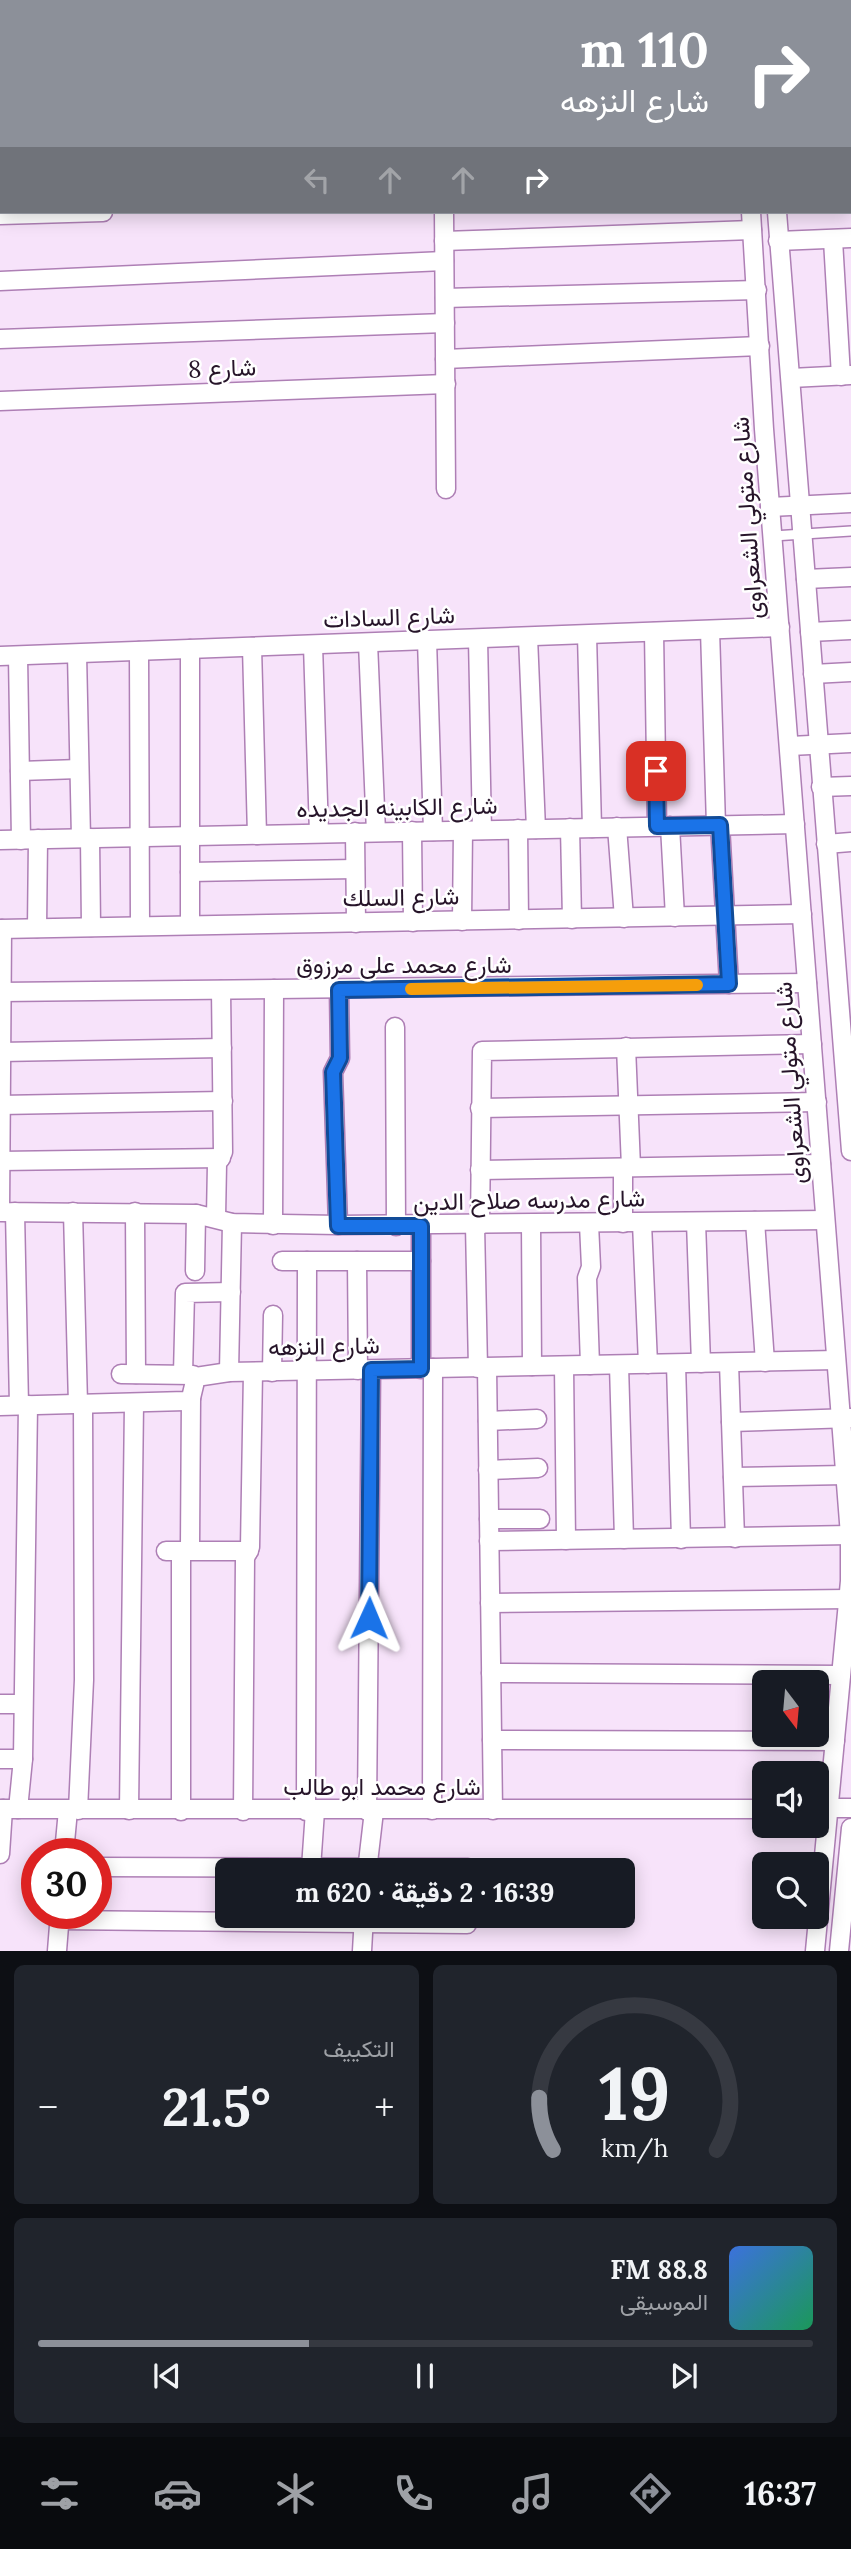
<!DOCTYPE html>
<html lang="ar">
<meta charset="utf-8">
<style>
:root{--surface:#171b24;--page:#20242c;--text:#f1f3f6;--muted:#9ea1a6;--line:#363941;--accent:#8c9099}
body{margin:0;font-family:Lora,Vazirmatn,serif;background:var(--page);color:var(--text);direction:rtl;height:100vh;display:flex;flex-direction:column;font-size:26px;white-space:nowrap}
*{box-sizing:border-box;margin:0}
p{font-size:23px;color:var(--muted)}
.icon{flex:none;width:38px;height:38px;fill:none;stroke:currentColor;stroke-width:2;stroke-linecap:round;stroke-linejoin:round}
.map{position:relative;height:1951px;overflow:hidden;direction:ltr}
.panel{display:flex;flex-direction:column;gap:14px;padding:14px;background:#0d0f14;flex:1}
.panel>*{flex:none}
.top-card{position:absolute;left:0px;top:0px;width:852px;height:214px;box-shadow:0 4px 18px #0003;direction:rtl;background:#8c9099;color:#fff;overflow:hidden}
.needle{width:46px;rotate:164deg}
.fabs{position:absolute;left:752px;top:1670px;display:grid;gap:14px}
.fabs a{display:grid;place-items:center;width:77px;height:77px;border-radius:10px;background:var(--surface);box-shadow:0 4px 18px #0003;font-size:35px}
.speed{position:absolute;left:21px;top:1838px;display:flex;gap:14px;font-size:35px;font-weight:700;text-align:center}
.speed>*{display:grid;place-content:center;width:91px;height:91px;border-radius:50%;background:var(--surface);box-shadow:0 4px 18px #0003;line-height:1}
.speed .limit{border:10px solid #d22;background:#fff;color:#111}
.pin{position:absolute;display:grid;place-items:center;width:60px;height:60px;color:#fff;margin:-30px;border-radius:14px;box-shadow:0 4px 10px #0006}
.me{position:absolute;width:77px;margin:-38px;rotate:1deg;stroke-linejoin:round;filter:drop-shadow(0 0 5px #0008)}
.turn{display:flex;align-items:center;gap:24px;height:147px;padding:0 28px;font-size:32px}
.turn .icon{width:91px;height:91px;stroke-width:2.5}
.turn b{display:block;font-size:49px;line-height:60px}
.lanes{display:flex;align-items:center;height:66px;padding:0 28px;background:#0003;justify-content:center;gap:35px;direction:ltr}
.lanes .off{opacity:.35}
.big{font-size:52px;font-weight:800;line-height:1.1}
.panel .tile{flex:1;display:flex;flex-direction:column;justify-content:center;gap:10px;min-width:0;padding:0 24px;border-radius:10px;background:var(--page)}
.panel .dial{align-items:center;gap:0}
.dial svg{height:182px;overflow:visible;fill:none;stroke:var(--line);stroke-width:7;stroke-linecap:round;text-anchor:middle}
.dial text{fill:var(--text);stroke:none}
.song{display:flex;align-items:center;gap:21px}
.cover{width:84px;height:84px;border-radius:10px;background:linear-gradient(135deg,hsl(220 70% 55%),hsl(150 70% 35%))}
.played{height:7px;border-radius:4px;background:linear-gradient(90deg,var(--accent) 35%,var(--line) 35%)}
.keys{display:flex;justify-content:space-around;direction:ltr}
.heat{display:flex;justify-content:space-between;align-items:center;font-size:38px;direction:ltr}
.panel .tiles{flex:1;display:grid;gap:14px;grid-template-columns:1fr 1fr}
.tile:last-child{grid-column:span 2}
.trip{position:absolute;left:215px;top:1858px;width:420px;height:70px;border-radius:10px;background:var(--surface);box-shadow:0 4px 18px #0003;font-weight:800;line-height:70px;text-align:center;direction:rtl}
.tabs{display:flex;height:112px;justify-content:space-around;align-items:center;background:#090b0e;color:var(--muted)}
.tabs .icon{width:49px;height:49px}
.tabs .current{color:var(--accent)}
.tabs b{font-size:32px;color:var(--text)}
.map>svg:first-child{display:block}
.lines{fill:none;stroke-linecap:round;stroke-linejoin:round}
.lane-casing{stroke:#ae7fb5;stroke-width:12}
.street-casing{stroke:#ae7fb5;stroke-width:21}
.lane{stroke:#fff;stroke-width:9}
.street{stroke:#fff;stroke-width:18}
.route-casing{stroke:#114b97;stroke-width:18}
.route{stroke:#1a73e8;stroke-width:12}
.slow{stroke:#f59e0b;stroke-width:12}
.labels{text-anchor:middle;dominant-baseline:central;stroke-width:5;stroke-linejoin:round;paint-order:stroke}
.street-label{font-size:24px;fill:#261429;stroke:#fff}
</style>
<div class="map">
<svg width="851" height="1951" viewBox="0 0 851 1951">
<rect width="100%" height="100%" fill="#f7e3fa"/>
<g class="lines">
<!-- lane casing -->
<g class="lane-casing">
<g id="lane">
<path d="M850 116H851"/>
<path d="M773 536 851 531"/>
</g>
</g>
<!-- street casing -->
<g class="street-casing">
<g id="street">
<path d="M442 0V2"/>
<path d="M743 0V2"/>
<path d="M765 0V2"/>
<path d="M0 29H2"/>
<path d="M0 93H2"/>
<path d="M0 152H2"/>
<path d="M850 177H851"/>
<path d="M444 212 446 489"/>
<path d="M751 212 764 429 850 1535V1581L815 1951"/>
<path d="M777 212 851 1151"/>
<path d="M0 215 103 212"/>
<path d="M833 240 841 376"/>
<path d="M444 241 752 230"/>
<path d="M778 241 851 238"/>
<path d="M0 281 444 261"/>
<path d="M445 298 757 290"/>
<path d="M0 339 445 323"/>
<path d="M445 359 760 346"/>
<path d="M791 378 851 375"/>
<path d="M0 401 446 384"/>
<path d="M770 507 851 503"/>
<path d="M806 579 851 577"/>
<path d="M710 630 716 825"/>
<path d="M654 632 657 826"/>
<path d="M810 632 851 630"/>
<path d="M587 635 592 828"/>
<path d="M528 637 536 829"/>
<path d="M478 639 482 830"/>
<path d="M427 640 433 831"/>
<path d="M368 643 376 832"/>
<path d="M313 645 319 833"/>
<path d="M252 647 257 835"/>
<path d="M139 651 140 926"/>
<path d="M77 654 81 838"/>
<path d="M0 656 780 627"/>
<path d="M18 656 21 840"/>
<path d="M813 674 851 672"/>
<path d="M790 746 851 743"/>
<path d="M20 771 79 769"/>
<path d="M821 787 851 786"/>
<path d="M720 825 729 984"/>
<path d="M670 826 675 917"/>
<path d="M617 827 624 918"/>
<path d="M570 828 572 919"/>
<path d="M518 829 519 920"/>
<path d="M412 831 413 922"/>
<path d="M355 832 356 923"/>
<path d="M90 838 91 927"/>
<path d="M0 840 795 824"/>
<path d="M826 844 851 842"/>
<path d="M190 872 355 869"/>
<path d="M462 921 463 830"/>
<path d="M190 925V649"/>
<path d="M37 928 38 839"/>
<path d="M0 929 802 914"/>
<path d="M2 929 0 1212 196 1214 232 1223 338 1225 825 1220"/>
<path d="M0 992 807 983"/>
<path d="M395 1027 396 1226"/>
<path d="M626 1047 631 1167"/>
<path d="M0 1052 222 1048"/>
<path d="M0 1105 223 1101"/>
<path d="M480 1108 817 1102"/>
<path d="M0 1161 221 1158"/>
<path d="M480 1170 821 1164"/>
<path d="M15 1212 19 1405"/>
<path d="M73 1212 78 1404"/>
<path d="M135 1212 136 1374"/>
<path d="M216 1217 217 1164 223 1152 221 990"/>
<path d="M755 1221 765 1362"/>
<path d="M696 1222 701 1363"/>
<path d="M623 1223V1168"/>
<path d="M642 1223 648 1364"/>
<path d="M531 1224 532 1366"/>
<path d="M589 1224 591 1267 587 1278 590 1365"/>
<path d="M273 1225 274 989"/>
<path d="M338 1225 333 1072 340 1058 339 990"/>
<path d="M421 1225V1369"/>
<path d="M475 1225 478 1368"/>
<path d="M480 1225 482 1051 812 1044"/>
<path d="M282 1261H421"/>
<path d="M357 1261 358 1370"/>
<path d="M195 1271 196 1214"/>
<path d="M729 1363 735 1538"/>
<path d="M676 1364 681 1539"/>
<path d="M619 1365 624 1539"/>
<path d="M564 1366 566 1540"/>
<path d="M487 1367 493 1810"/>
<path d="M229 1372 232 1223"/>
<path d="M272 1372 273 1315"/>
<path d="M121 1374 193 1375"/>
<path d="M183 1374 185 1293 231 1292"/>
<path d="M0 1406 186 1401 191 1398 196 1377 229 1372 836 1360"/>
<path d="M488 1421 537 1419"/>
<path d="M731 1422 851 1418"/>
<path d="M488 1470 538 1468"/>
<path d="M733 1477 846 1475"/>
<path d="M489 1519H540"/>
<path d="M489 1541 850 1535"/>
<path d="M166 1551H249"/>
<path d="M490 1603 848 1599"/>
<path d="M491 1673 841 1675"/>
<path d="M0 1704H23"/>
<path d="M492 1740 835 1741"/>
<path d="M0 1759H23"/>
<path d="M817 1808H851"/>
<path d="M0 1809H765"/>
<path d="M18 1809 23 1759 28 1405"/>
<path d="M78 1810 84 1680 83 1404"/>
<path d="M129 1810 134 1403"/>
<path d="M432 1810 433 1368"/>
<path d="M181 1811V1555L190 1546 191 1398"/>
<path d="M243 1811 245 1558 250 1547 253 1372"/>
<path d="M306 1811 307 1261"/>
<path d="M367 1811 371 1370"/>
<path d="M64 1853 68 1810"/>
<path d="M0 1854 3 1809"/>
<path d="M96 1867 468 1868"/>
<path d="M311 1868 315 1811"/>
<path d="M367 1871 374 1811"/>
<path d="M59 1920 467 1924"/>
<path d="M57 1951 60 1913"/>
<path d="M362 1951 364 1916"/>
<path d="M839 1951 851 1828"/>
</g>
</g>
<!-- lane -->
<use href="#lane" class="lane"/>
<!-- street -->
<use href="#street" class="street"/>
</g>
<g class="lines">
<!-- route casing -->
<g class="route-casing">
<path id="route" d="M369 1618 371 1370 421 1369V1226H338L333 1072 340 1058 339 990 729 984 720 825 657 826 656 771"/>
</g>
<!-- route -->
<use href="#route" class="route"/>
<!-- slow -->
<path class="slow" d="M411 989 697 985"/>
</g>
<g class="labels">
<!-- street labels -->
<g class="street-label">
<text transform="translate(222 368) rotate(-2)">شارع 8</text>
<text transform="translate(747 518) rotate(-94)">شارع متولي الشعراوى</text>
<text transform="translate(389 617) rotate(-2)">شارع السادات</text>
<text transform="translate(397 807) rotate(-1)">شارع الكابينه الجديده</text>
<text transform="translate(401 897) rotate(-1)">شارع السلك</text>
<text x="404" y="964">شارع محمد على مرزوق</text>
<text transform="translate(790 1083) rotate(-94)">شارع متولي الشعراوى</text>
<text transform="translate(529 1200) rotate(-1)">شارع مدرسه صلاح الدين</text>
<text transform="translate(324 1346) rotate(-1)">شارع النزهه</text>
<text x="382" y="1786">شارع محمد ابو طالب</text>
</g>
</g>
</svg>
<div class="fabs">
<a><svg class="needle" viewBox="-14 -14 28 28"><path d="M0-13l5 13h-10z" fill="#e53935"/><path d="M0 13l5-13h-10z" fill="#9ea1a6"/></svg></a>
<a><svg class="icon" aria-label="sound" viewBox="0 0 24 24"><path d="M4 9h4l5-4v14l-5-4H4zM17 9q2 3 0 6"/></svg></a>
<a><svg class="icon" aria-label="search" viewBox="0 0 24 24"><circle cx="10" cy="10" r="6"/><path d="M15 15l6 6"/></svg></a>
</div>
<div class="speed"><div class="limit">30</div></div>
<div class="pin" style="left:656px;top:771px;background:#d93025"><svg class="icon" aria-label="arrive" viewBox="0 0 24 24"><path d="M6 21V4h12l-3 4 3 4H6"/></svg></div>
<svg class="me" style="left:369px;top:1618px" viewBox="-20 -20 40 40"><path d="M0-17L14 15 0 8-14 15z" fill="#1a73e8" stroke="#fff" stroke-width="4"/></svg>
<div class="trip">16:39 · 2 دقيقة · 620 m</div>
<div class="top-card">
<div class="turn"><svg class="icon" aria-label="right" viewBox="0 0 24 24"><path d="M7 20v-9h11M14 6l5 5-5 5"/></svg><div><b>110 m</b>شارع النزهه</div></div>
<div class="lanes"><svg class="icon off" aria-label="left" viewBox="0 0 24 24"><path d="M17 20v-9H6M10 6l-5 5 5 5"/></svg><svg class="icon off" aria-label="ahead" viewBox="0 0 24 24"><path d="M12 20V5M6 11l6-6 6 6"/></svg><svg class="icon off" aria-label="ahead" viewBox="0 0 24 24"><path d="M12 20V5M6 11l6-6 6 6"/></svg><svg class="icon" aria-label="right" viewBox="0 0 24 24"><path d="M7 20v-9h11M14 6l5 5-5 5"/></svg></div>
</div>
</div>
<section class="panel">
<div class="tiles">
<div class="tile dial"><svg viewBox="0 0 100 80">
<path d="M14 69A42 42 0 1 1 86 69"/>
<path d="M14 69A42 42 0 0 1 8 46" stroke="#8c9099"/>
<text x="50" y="56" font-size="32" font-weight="700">19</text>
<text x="50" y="72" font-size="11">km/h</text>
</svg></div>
<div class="tile"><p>التكييف</p>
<div class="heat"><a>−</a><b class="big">21.5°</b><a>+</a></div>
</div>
<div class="tile">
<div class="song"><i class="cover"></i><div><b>88.8 FM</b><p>الموسيقى</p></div></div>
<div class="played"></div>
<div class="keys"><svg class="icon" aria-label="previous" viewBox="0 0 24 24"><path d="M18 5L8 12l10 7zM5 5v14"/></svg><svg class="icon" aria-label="pause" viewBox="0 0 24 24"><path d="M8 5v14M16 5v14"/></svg><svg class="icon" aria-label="next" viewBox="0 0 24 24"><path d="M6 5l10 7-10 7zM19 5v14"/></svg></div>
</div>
</div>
</section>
<nav class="tabs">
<b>16:37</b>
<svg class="icon current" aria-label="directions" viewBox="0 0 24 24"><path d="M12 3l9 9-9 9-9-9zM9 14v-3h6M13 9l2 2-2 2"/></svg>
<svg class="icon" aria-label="music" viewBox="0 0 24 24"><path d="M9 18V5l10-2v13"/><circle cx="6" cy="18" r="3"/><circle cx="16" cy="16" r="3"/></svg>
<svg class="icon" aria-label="phone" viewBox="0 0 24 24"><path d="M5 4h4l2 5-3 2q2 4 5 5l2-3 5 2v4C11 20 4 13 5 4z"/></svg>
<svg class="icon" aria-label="climate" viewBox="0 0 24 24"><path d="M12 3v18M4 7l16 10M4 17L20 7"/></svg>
<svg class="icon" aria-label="car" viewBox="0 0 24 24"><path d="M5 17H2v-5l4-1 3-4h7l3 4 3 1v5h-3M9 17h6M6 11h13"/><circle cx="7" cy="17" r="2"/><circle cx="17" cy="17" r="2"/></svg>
<svg class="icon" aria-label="filters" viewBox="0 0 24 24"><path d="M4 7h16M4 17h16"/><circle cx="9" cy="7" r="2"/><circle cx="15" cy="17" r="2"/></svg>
</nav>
